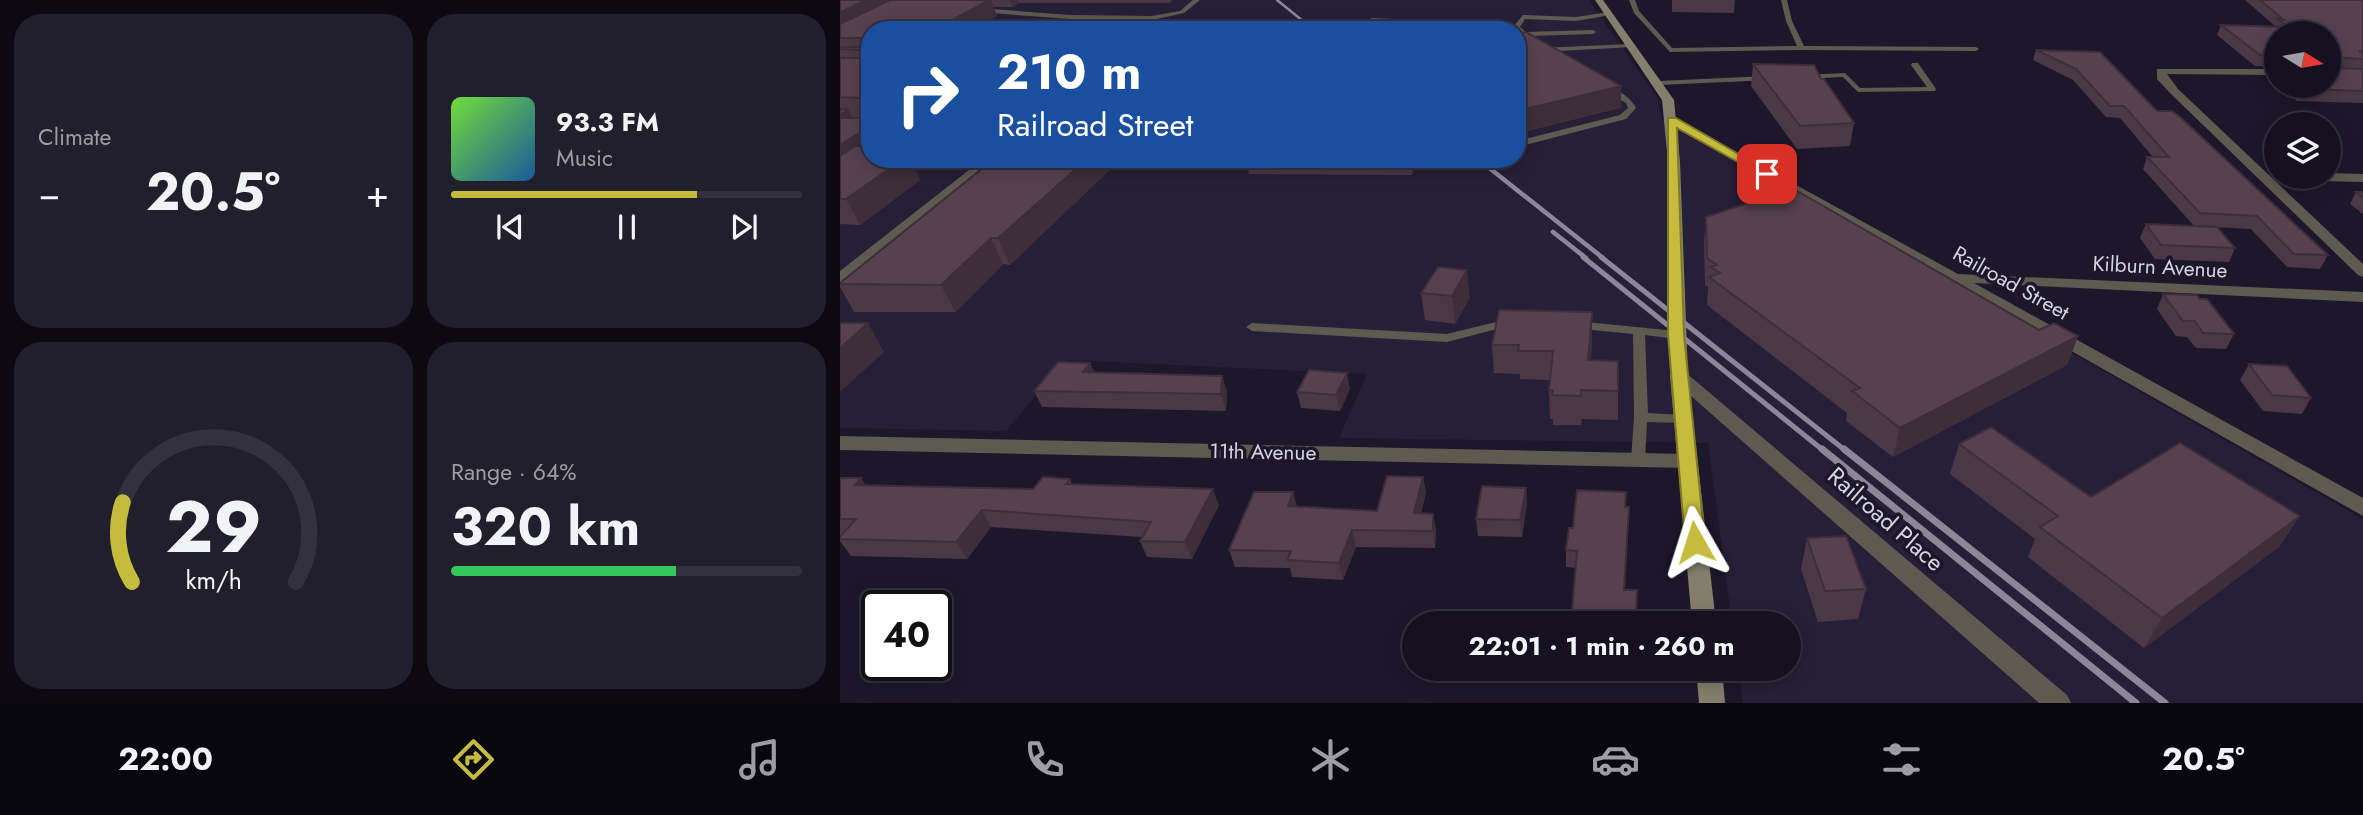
<!DOCTYPE html>
<meta charset="utf-8">
<style>
:root{--surface:#151120;--page:#221f2d;--text:#f1f3f6;--muted:#9d9da5;--line:#34313e;--accent:#c5bc3d}
body{margin:0;font-family:Jost,sans-serif;background:var(--page);color:var(--text);height:100vh;display:flex;flex-direction:column;font-size:26px;white-space:nowrap}
*{box-sizing:border-box;margin:0}
p{font-size:23px;color:var(--muted)}
.icon{flex:none;width:38px;height:38px;fill:none;stroke:currentColor;stroke-width:2;stroke-linecap:round;stroke-linejoin:round}
.map{position:relative;flex:1;overflow:hidden}
.drawer{display:flex;flex-direction:column;gap:14px;padding:14px;background:#0c0912;width:840px}
.drawer>*{flex:none}
.banner{position:absolute;left:21px;top:21px;width:665px;height:147px;border-radius:28px;box-shadow:0 4px 18px #0003,0 0 0 2px var(--line);background:#1a4fa0;color:#fff;overflow:hidden}
.needle{width:46px;rotate:101deg}
.tools{position:absolute;left:1424px;top:21px;display:grid;gap:14px}
.tools a{display:grid;place-items:center;width:77px;height:77px;border-radius:50%;background:var(--surface);box-shadow:0 4px 18px #0003,0 0 0 2px var(--line);font-size:35px}
.speed{position:absolute;left:21px;top:590px;display:flex;gap:14px;font-size:35px;font-weight:700;text-align:center}
.speed>*{display:grid;place-content:center;width:91px;height:91px;border-radius:50%;background:var(--surface);box-shadow:0 4px 18px #0003,0 0 0 2px var(--line);line-height:1}
.speed .limit{border:4px solid #111;border-radius:10px;background:#fff;color:#111}
.pin{position:absolute;display:grid;place-items:center;width:60px;height:60px;color:#fff;margin:-30px;border-radius:14px;box-shadow:0 4px 10px #0006}
.me{position:absolute;width:77px;margin:-38px;rotate:354deg;stroke-linejoin:round;filter:drop-shadow(0 0 5px #0008)}
.turn{display:flex;align-items:center;gap:24px;height:147px;padding:0 21px;font-size:32px}
.turn .icon{width:91px;height:91px;stroke-width:2.5}
.turn b{display:block;font-size:49px;line-height:60px}
.big{font-size:52px;font-weight:700;line-height:1.1}
.drawer .card{flex:1;display:flex;flex-direction:column;justify-content:center;gap:10px;min-width:0;padding:0 24px;border-radius:28px;background:var(--page)}
.drawer .dial{align-items:center;gap:0}
.dial svg{height:182px;overflow:visible;fill:none;stroke:var(--line);stroke-width:7;stroke-linecap:round;text-anchor:middle}
.dial text{fill:var(--text);stroke:none}
.song{display:flex;align-items:center;gap:21px}
.cover{width:84px;height:84px;border-radius:10px;background:linear-gradient(135deg,hsl(100 70% 55%),hsl(210 70% 35%))}
.played{height:7px;border-radius:4px;background:linear-gradient(90deg,var(--accent) 70%,var(--line) 70%)}
.keys{display:flex;justify-content:space-around;direction:ltr}
.heat{display:flex;justify-content:space-between;align-items:center;font-size:38px;direction:ltr}
.charge{height:10px;border-radius:5px;background:linear-gradient(90deg,#34c759 64%,var(--line) 0)}
.drawer .tiles{flex:1;display:grid;gap:14px;grid-template-columns:repeat(2,1fr)}
.trip{position:absolute;left:562px;top:611px;width:399px;height:70px;border-radius:35px;background:var(--surface);box-shadow:0 4px 18px #0003,0 0 0 2px var(--line);font-weight:700;line-height:70px;text-align:center}
.dock{display:flex;height:112px;justify-content:space-around;align-items:center;background:#08070d;color:var(--muted)}
.dock .icon{width:49px;height:49px}
.dock .current{color:var(--accent)}
.dock b{font-size:32px;color:var(--text)}
main{display:flex;flex:1;min-height:0}
.map>svg:first-child{display:block}
.built{fill:#261f38}
.lines{fill:none;stroke-linecap:round;stroke-linejoin:round}
.lane{fill:#5e5a50;fill-rule:evenodd}
.street{fill:#5e5a50;fill-rule:evenodd}
.secondary{fill:#847f6d;fill-rule:evenodd}
.rail-far3{stroke:#8b8798;stroke-width:2.5}
.rail-far2{stroke:#8b8798;stroke-width:4.5}
.rail-far1{stroke:#8b8798;stroke-width:5}
.rail{stroke:#8b8798;stroke-width:7}
.wall{fill:#4b3846}
.shaded-wall{fill:#3d2e39}
.building{fill:#574151;stroke:#3d2e39;stroke-width:2}
.route{fill:#c5bc3d;stroke:#807a28;stroke-width:2}
.labels{text-anchor:middle;dominant-baseline:central;stroke-width:7;stroke-linejoin:round;paint-order:stroke}
.street-label{font-size:21px;fill:#d6d3e1;stroke:#1c172b}
.near-street-label{font-size:24px;fill:#d6d3e1;stroke:#1c172b}
</style>
<main>
<section class="drawer">
<div class="tiles">
<div class="card"><p>Climate</p>
<div class="heat"><a>−</a><b class="big">20.5°</b><a>+</a></div>
</div>
<div class="card">
<div class="song"><i class="cover"></i><div><b>93.3 FM</b><p>Music</p></div></div>
<div class="played"></div>
<div class="keys"><svg class="icon" aria-label="previous" viewBox="0 0 24 24"><path d="M18 5L8 12l10 7zM5 5v14"/></svg><svg class="icon" aria-label="pause" viewBox="0 0 24 24"><path d="M8 5v14M16 5v14"/></svg><svg class="icon" aria-label="next" viewBox="0 0 24 24"><path d="M6 5l10 7-10 7zM19 5v14"/></svg></div>
</div>
<div class="card dial"><svg viewBox="0 0 100 80">
<path d="M14 69A42 42 0 1 1 86 69"/>
<path d="M14 69A42 42 0 0 1 10 34" stroke="#c5bc3d"/>
<text x="50" y="56" font-size="32" font-weight="700">29</text>
<text x="50" y="72" font-size="11">km/h</text>
</svg></div>
<div class="card"><p>Range · 64%</p><b class="big">320 km</b><div class="charge"></div></div>
</div>
</section>
<div class="map">
<svg width="1523" height="703" viewBox="0 0 1523 703">
<rect width="100%" height="100%" fill="#1c172b"/>
<!-- built -->
<path class="built" d="M92 0H749L817 97 822 119 1523 519V703H903L898 669 948 668V623H892L868 443 499 438 527 374 226 360 166 431 0 428V46L30 31V159H677V30H33Z"/>
<g class="lines">
<!-- lane -->
<g class="lane">
<path d="M353 0H360L344 13 312 20 230 19 138 12 135 10 138 8 230 15 312 16 340 11Z"/>
<path d="M789 0H795L799 11 832 48 957 46 946 21 941 0H947L952 21 964 46 1136 47 1139 49 1136 51 961 50 830 52 794 13Z"/>
<path d="M769 12 772 14 771 15 736 21 685 19 680 27 686 32 753 30 756 32 753 34 690 36 696 42 693 44 673 27 683 15 736 17Z"/>
<path d="M532 18 598 21 601 23 598 25 534 22 538 30H532L527 22Z"/>
<path d="M617 28 630 30H614Z"/>
<path d="M791 44 793 45V47L700 52 696 50 700 48Z"/>
<path d="M1072 63H1078L1096 89 1095 91 1018 92 1003 77 963 79 959 77 963 75 1005 73 1020 88 1087 87 1071 65Z"/>
<path d="M927 76 931 78 930 80 819 85 815 83 819 81Z"/>
<path d="M765 87C776 87 791 98 796 108L786 119 689 144 677 143V137L689 138 780 115 788 108 786 103 765 91Z"/>
<path d="M672 318 678 322 676 324 607 342 412 331 406 327 412 323 607 334Z"/>
<path d="M736 321 836 331 842 335 836 339 805 335 808 413 843 415 850 419 843 423 807 422 805 460 803 463H793L791 460 794 417 793 334 732 328 730 325Z"/>
</g>
<!-- street -->
<g class="street">
<path d="M1317 69H1437V75L1327 74 1338 89 1523 264V277L1518 275 1330 93 1317 79Z"/>
<path d="M828 119H836L1118 274 1523 292V302L1134 283 1523 498V516L828 123Z"/>
<path d="M143 159H157L6 282 0 284V271Z"/>
<path d="M1489 173 1523 174V182L1480 181 1473 177H1489Z"/>
<path d="M839 370 845 372 1227 695 1231 703H1199L833 380 830 376Z"/>
<path d="M0 436 847 454 854 456 857 461 854 466 847 468 0 450Z"/>
</g>
<!-- secondary -->
<g class="secondary">
<path d="M755 0H763L834 100 840 162 848 376 876 623H852L830 376 828 162 822 100Z"/>
<path d="M856 668H882L885 703H859Z"/>
</g>
<!-- rail-far3 -->
<path class="rail-far3" d="M437 0 474 30"/>
<!-- rail-far2 -->
<g class="rail-far2">
<path d="M638 159 763 258"/>
<path d="M713 232 746 258"/>
</g>
<!-- rail-far1 -->
<g class="rail-far1">
<path d="M743 257 984 451"/>
<path d="M761 257 1006 451"/>
</g>
<!-- rail -->
<g class="rail">
<path d="M982 449 1296 703"/>
<path d="M1004 449 1325 703"/>
</g>
</g>
<!-- wall -->
<g class="wall">
<path d="M0 0H332L329 3H179L172 7H153L157 16 30 30V117H12L30 159 80 180 20 225 0 224Z"/>
<path d="M832 0H895L894 13 832 12Z"/>
<path d="M1405 0H1523V103L1457 101 1439 86H1489L1437 33V84L1429 78 1434 67 1415 66 1377 35 1381 25 1435 26Z"/>
<path d="M1196 50 1260 52 1317 111 1488 255 1480 269 1447 267 1411 229 1354 226 1303 169 1307 157H1313L1280 118 1266 117 1233 80 1193 60Z"/>
<path d="M913 64 981 79 1014 123 1010 146 957 149 911 86Z"/>
<path d="M154 159H281L170 265 163 264 115 312H14L0 287V283Z"/>
<path d="M406 159H578L572 175 409 174Z"/>
<path d="M1516 192H1523V214L1510 204Z"/>
<path d="M866 217 1199 330 1238 336 1227 365 1053 457 1006 421 1007 413 867 305 868 287 865 285 864 243Z"/>
<path d="M1306 224 1395 248 1389 262 1315 259 1300 238Z"/>
<path d="M581 293 630 297 615 324 585 320Z"/>
<path d="M1323 294 1394 334 1386 349 1356 348 1347 337 1336 336 1317 309Z"/>
<path d="M752 312V340L751 360 778 361V420L742 419 741 425H713V419H710L709 390 710 380 680 379V374L654 373 652 345Z"/>
<path d="M250 363 254 372 382 376 387 392 386 411 202 407 194 391Z"/>
<path d="M1409 364 1471 398 1462 414 1423 411 1400 380Z"/>
<path d="M510 389 500 411 461 408 457 392Z"/>
<path d="M1119 444 1251 497 1440 546 1304 648 1188 557 1195 539 1110 474Z"/>
<path d="M583 477 586 493 581 513 593 514 596 530 595 548 516 547 503 580 452 577 450 568 395 567 389 550 458 507 537 511Z"/>
<path d="M0 478 25 485 193 489 230 479 232 484 379 505 352 559 307 557 300 541 302 537 151 527 127 559 11 556 0 541V537L2 535H0Z"/>
<path d="M686 488 687 504 682 537 638 536 636 519Z"/>
<path d="M786 507 788 524 785 590 796 623 736 568 726 567V550L733 528Z"/>
<path d="M967 538 1026 589 1018 619 978 622 961 569Z"/>
</g>
<!-- shaded-wall -->
<g class="shaded-wall">
<path d="M26 0H68L0 33V12Z"/>
<path d="M149 0H151L157 16 132 30H94Z"/>
<path d="M170 0H177L179 3 172 7Z"/>
<path d="M781 86V108L677 134V111Z"/>
<path d="M30 97V116L23 102Z"/>
<path d="M8 110 18 130 0 129V115Z"/>
<path d="M30 126V154L0 174V145Z"/>
<path d="M53 159H70L80 180 20 225 6 199Z"/>
<path d="M247 159H281L170 265 158 238Z"/>
<path d="M570 159H578L572 175Z"/>
<path d="M151 238 163 264 115 312 101 285Z"/>
<path d="M627 270 630 297 615 324 612 296Z"/>
<path d="M752 312V340L749 389 748 360Z"/>
<path d="M28 323 44 352 0 392V348Z"/>
<path d="M1238 336 1227 365 1053 457 1060 428Z"/>
<path d="M250 363 257 379 243 372Z"/>
<path d="M507 373 510 389 500 411 496 395Z"/>
<path d="M382 376 387 392 386 411 381 394Z"/>
<path d="M583 477 586 493 577 529 574 513Z"/>
<path d="M21 478 32 495 15 485Z"/>
<path d="M686 488 687 504 682 537 680 520Z"/>
<path d="M373 489 379 505 352 559 345 542Z"/>
<path d="M453 492 458 509 448 506Z"/>
<path d="M142 510 151 527 127 559 116 542Z"/>
<path d="M593 514 596 530 595 548 593 531Z"/>
<path d="M1460 516 1440 546 1304 648 1322 618Z"/>
<path d="M512 530 516 547 503 580 499 563Z"/>
</g>
<!-- building -->
<g class="building">
<path d="M0 0H26L0 12Z"/>
<path d="M50 0H149L94 30H30V97L23 102 20 98 0 97V58H21L23 50 0 49V47H23L21 38H0V24Z"/>
<path d="M1420 0H1523V51H1519L1523 53V59L1494 57 1492 66 1494 68 1523 69V91L1463 89 1458 86H1489V33H1437V56L1420 55 1381 25 1448 27 1438 19 1444 20Z"/>
<path d="M686 32 781 86 677 111V34Z"/>
<path d="M1196 50 1260 52 1317 111H1332L1339 116 1488 255 1454 254 1417 216 1360 213 1307 157H1329L1284 106H1270L1236 69Z"/>
<path d="M913 64 974 65 981 79H984L1014 123 960 126Z"/>
<path d="M0 109 8 110 0 115Z"/>
<path d="M0 118H30V126L0 145Z"/>
<path d="M15 146H30V159H63L6 199H0V156Z"/>
<path d="M154 159H247L158 238H151L101 285 0 284V283Z"/>
<path d="M952 188 1199 330 1214 323 1238 336 1060 428 1012 391 1020 388 869 277 880 273 871 267 877 265 867 258 866 217Z"/>
<path d="M1516 192H1523V197Z"/>
<path d="M1306 224 1377 227 1395 248 1321 245Z"/>
<path d="M598 267 627 270 612 296 581 293Z"/>
<path d="M1323 294 1357 295 1360 299H1367L1394 334 1363 333 1355 321H1343Z"/>
<path d="M659 310 752 312 748 360 778 361V391L741 390V396L712 395 713 390H709L713 351H678L679 345H652Z"/>
<path d="M0 323H28L0 348Z"/>
<path d="M218 362 250 363 243 372 382 376 381 394 194 391Z"/>
<path d="M1409 364 1447 366 1471 398 1432 395Z"/>
<path d="M469 370 507 373 496 395 457 392Z"/>
<path d="M1151 427 1251 497 1340 443 1460 516 1322 618 1200 527 1218 516 1119 444Z"/>
<path d="M547 476 583 477 574 513 593 514V531L512 530 499 563 447 560 451 551 389 550 414 492H453L448 506 537 511Z"/>
<path d="M203 477 230 479 226 484 373 489 345 542 300 541 311 522 142 510 116 542 0 539V537L16 519H0V478H21L15 485 193 489Z"/>
<path d="M642 486 686 488 680 520 636 519Z"/>
<path d="M737 490 786 492 785 507H789L784 590H797L796 623H731L737 551 726 550 729 528H733Z"/>
<path d="M1006 536 1026 589 985 591 967 538Z"/>
</g>
<!-- route -->
<path class="route" d="M828 118H836L933 174 923 176 837 128 844 335 865 542 862 547 855 550 848 547 845 542 828 335Z"/>
<g class="labels">
<!-- street labels -->
<g class="street-label">
<text transform="translate(1320 267) rotate(3)">Kilburn Avenue</text>
<text transform="translate(1171 283) rotate(29)">Railroad Street</text>
<text transform="translate(423 452) rotate(1)">11th Avenue</text>
</g>
<!-- near-street labels -->
<g class="near-street-label">
<text transform="translate(1046 519) rotate(41)">Railroad Place</text>
</g>
</g>
</svg>
<div class="tools">
<a><svg class="needle" viewBox="-14 -14 28 28"><path d="M0-13l5 13h-10z" fill="#e53935"/><path d="M0 13l5-13h-10z" fill="#9d9da5"/></svg></a>
<a><svg class="icon" aria-label="layers" viewBox="0 0 24 24"><path d="M12 4l9 5-9 5-9-5zM3 14l9 5 9-5"/></svg></a>
</div>
<div class="speed"><div class="limit">40</div></div>
<div class="pin" style="left:927px;top:174px;background:#d93025"><svg class="icon" aria-label="arrive" viewBox="0 0 24 24"><path d="M6 21V4h12l-3 4 3 4H6"/></svg></div>
<svg class="me" style="left:855px;top:542px" viewBox="-20 -20 40 40"><path d="M0-17L14 15 0 8-14 15z" fill="#c5bc3d" stroke="#fff" stroke-width="4"/></svg>
<div class="trip">22:01 · 1 min · 260 m</div>
<div class="banner">
<div class="turn"><svg class="icon" aria-label="right" viewBox="0 0 24 24"><path d="M7 20v-9h11M14 6l5 5-5 5"/></svg><div><b>210 m</b>Railroad Street</div></div>
</div>
</div>
</main>
<nav class="dock">
<b>22:00</b>
<svg class="icon current" aria-label="directions" viewBox="0 0 24 24"><path d="M12 3l9 9-9 9-9-9zM9 14v-3h6M13 9l2 2-2 2"/></svg>
<svg class="icon" aria-label="music" viewBox="0 0 24 24"><path d="M9 18V5l10-2v13"/><circle cx="6" cy="18" r="3"/><circle cx="16" cy="16" r="3"/></svg>
<svg class="icon" aria-label="phone" viewBox="0 0 24 24"><path d="M5 4h4l2 5-3 2q2 4 5 5l2-3 5 2v4C11 20 4 13 5 4z"/></svg>
<svg class="icon" aria-label="climate" viewBox="0 0 24 24"><path d="M12 3v18M4 7l16 10M4 17L20 7"/></svg>
<svg class="icon" aria-label="car" viewBox="0 0 24 24"><path d="M5 17H2v-5l4-1 3-4h7l3 4 3 1v5h-3M9 17h6M6 11h13"/><circle cx="7" cy="17" r="2"/><circle cx="17" cy="17" r="2"/></svg>
<svg class="icon" aria-label="filters" viewBox="0 0 24 24"><path d="M4 7h16M4 17h16"/><circle cx="9" cy="7" r="2"/><circle cx="15" cy="17" r="2"/></svg>
<b>20.5°</b>
</nav>
